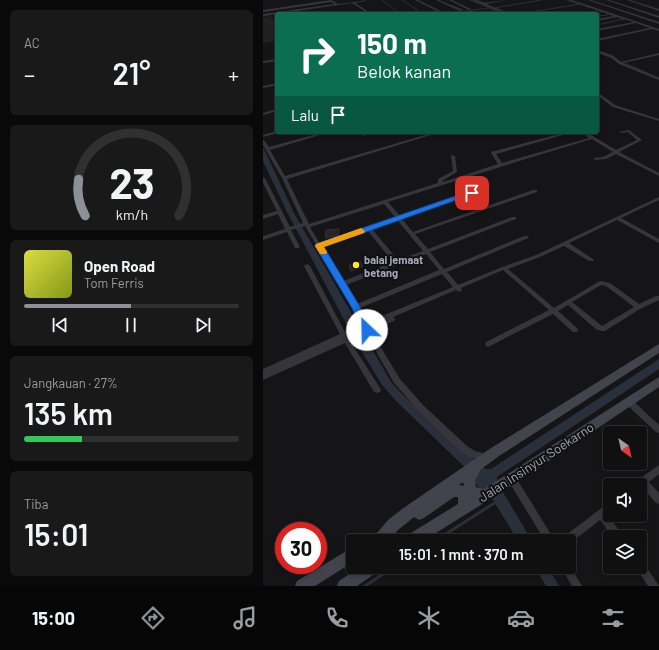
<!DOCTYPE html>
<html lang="id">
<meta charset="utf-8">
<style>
:root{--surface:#101011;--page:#19191a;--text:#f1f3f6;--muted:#9c9d9f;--line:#303031;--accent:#8c9099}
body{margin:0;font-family:Barlow,sans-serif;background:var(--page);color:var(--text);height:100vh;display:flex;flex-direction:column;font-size:15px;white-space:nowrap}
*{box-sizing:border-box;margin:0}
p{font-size:13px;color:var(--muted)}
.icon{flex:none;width:22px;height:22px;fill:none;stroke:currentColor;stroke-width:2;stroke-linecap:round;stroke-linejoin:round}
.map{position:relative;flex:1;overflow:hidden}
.sheet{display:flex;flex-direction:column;gap:10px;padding:10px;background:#090909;width:263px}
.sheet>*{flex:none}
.top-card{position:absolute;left:12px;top:12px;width:324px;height:122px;border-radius:4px;box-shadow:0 2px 6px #0003,0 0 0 1px var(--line);background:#0b6e4f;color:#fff;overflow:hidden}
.needle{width:26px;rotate:146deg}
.fabs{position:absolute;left:340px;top:426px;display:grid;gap:8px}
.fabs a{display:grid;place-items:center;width:44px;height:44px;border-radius:4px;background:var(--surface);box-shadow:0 2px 6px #0003,0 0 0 1px var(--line);font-size:20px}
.speed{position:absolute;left:12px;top:522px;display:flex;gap:8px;font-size:20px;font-weight:700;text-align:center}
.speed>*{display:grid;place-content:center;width:52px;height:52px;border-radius:50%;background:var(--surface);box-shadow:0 2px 6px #0003,0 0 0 1px var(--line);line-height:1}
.speed .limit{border:6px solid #d22;background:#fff;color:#111}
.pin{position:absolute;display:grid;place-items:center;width:34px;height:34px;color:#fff;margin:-17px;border-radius:8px;box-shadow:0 2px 6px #0006}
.me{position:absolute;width:44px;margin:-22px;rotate:336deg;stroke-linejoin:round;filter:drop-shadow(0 0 3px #0008)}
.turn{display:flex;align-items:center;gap:14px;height:84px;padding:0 16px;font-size:18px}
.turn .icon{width:52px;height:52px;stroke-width:2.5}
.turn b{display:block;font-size:28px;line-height:34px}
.then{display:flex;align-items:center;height:38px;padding:0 16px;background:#0003;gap:8px;font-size:15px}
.big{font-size:30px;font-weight:600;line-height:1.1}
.sheet .tile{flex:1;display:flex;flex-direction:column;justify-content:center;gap:6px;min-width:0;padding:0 14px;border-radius:6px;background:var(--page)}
.sheet .dial{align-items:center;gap:0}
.dial svg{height:104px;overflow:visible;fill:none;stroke:var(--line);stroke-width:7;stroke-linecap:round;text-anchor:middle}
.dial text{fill:var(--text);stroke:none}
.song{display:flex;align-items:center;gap:12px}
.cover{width:48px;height:48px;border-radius:6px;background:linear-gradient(135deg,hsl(60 70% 55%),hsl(70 70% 35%))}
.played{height:4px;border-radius:2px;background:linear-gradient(90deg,var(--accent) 50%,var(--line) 50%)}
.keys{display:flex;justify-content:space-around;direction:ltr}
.heat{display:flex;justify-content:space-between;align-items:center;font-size:22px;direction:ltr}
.charge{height:6px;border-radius:3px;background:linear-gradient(90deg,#34c759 27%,var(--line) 0)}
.trip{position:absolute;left:83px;top:534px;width:230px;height:40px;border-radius:4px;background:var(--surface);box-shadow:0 2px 6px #0003,0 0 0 1px var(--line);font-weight:600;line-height:40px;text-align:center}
.tab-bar{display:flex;height:64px;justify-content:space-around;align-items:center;background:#060607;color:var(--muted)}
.tab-bar .icon{width:28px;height:28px}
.tab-bar .on{color:var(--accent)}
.tab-bar b{font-size:18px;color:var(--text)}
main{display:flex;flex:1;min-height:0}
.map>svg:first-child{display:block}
.built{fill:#212124}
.water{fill:#2a2f3c}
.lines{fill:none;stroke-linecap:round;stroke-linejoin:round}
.stream-far1{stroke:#2a2f3c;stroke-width:1}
.stream{stroke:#2a2f3c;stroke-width:3}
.building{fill:#262528;stroke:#302f33}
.street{fill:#36353c;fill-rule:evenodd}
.secondary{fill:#43434d;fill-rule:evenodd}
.route{fill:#1a73e8;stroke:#114b97}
.slow{fill:#f59e0b}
.poi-dot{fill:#ffeb25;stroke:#101012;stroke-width:1.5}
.labels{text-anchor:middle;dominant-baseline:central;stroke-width:4;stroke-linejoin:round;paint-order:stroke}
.poi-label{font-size:11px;font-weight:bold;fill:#a5a7b8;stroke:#101012;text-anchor:start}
.near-street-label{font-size:13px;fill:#a5a7b8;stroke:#101012}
</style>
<main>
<section class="sheet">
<div class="tile"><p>AC</p>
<div class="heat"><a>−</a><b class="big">21°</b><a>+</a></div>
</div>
<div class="tile dial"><svg viewBox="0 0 100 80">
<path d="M14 69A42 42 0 1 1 86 69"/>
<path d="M14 69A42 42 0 0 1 9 41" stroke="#8c9099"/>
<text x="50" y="56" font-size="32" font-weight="700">23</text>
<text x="50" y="72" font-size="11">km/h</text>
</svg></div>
<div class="tile">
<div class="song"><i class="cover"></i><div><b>Open Road</b><p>Tom Ferris</p></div></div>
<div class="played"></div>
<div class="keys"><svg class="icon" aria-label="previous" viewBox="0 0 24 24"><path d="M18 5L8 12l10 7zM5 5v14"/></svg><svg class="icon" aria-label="pause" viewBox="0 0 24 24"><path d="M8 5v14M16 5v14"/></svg><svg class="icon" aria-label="next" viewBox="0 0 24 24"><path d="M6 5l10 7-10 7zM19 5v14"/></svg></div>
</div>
<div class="tile"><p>Jangkauan · 27%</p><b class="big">135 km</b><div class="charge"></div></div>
<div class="tile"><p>Tiba</p><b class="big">15:01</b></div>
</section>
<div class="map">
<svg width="396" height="586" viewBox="0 0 396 586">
<rect width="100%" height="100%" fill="#151517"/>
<!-- built -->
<path class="built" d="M0 17H5L14 24V41L0 43Z"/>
<!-- water -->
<g class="water">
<path d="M0 147 31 213 128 382 142 397 222 469H228L396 359V369L234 477V482L269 541H255L224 490C215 489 212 484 211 476L133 401 119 385 94 344 24 212 0 161Z"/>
<path d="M272 567H285L296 586H283Z"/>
</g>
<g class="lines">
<!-- stream-far1 -->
<g class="stream-far1">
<path d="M99 0H102"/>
<path d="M119 0 138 14"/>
<path d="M207 0 238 13"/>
<path d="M213 0 221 3"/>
<path d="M304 0 340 12"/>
<path d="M184 4 200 10"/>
<path d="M228 6 231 8 278 0"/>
<path d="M233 8 247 14"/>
<path d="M161 11 167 14"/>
<path d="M138 14 156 11 139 0"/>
<path d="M181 14 226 8"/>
<path d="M256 14 317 4"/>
<path d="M328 14 338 12"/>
<path d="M0 16 5 15 14 23"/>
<path d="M334 16 345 15"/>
<path d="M334 25 361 19 343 13"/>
<path d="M334 52 346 57"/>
<path d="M362 63 396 78"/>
</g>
<!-- stream -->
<g class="stream">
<path d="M172 541 233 502"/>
<path d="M102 586 131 567"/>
</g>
</g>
<!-- building -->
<g class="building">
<path d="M76 229 75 236 62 238 63 230Z"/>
<path d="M97 261 100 266 88 271 86 265Z"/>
</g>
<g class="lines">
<!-- street -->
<g class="street">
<path d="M68 0 75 4 109 0 92 3 109 14H106L89 3 0 16V14L72 4 68 2 0 12V10Z"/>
<path d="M152 0H155L182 13 180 14Z"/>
<path d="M173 0H176L199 10 197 11Z"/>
<path d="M186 0H189L208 9 206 10Z"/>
<path d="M209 0H212L220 3 245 0 223 4 245 14H242Z"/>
<path d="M306 0H309L396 29V31L389 29 334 41V39L387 28 373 23 334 31V29L371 22 354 17 334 21V19L351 16Z"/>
<path d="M325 0H328L396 22V24Z"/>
<path d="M343 0H346L396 16V18Z"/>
<path d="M364 0H367L396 9V11Z"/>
<path d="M334 50 349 55 358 62 396 53V55L360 63 396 78V80L356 64 347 57 334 52Z"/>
<path d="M14 59V61L0 63V61Z"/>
<path d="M14 83V85L0 88V86Z"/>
<path d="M334 92 352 105 396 119V121L350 107 334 95Z"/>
<path d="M14 109V111L0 115V113Z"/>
<path d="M366 130 379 140 356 152 396 173V176L353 154 343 159 331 160V158L340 157 350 152 329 139 253 162 125 202 137 216 222 187H226V188L139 219 150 232 270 190H274V192L152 234 165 249 249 217H253V219L167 252 181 269 261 236H265L266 237 265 238 184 272 195 285 239 267 273 255 396 197V200L358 218 396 239V243L354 220 306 243 330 259 331 260 330 261H326L301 246 277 257 245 269 291 308 337 281 347 283 376 304 393 296H396V300L377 309 342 331H340L334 330 305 305 295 311 314 328 315 330 314 332H310L290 314 227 346 225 347 223 346 222 344 223 342 286 310 240 270 198 288 199 290 198 291 196 292 193 290 130 317 132 319 131 321 108 331 137 379 160 405 204 446 212 451 227 455 228 458 227 461 224 462 210 458 198 452 154 409 131 383 103 334 87 341 117 388 118 390 117 392 114 393 111 392 82 343 0 380V369L77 334 41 266 42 265 44 264 47 266 82 332 98 325 90 307 42 226 28 230 37 247 36 248H32L24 232 0 240V236L22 229 15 214 0 219V215L14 211 0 183V177L2 178 27 227 40 223 19 178 0 145V140H1L6 147 61 132H67L7 150 22 176 172 132H178L24 179 46 224 175 183V179L190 171 188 155 192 156 194 172 179 181 180 182 235 164 228 153V152L304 132H311L233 154 239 163 326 138 318 132H323L353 150 374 140 365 132 358 133 356 132ZM121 204 133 218 106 227H103V228L57 244 47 227ZM135 221 160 251 135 260 109 229ZM105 231 130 262 80 281 59 247ZM163 254 176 270 94 304 83 285ZM179 274 190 287 104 322 97 308ZM338 285 343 286 371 307 339 326 309 302Z"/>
<path d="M14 131V132H16L15 133 0 137V135Z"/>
<path d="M106 132H113L100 136 98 135Z"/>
<path d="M366 399 369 400 396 425V433L393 432 363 404 362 402 363 400Z"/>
<path d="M396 465V474L386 482 396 493V504L393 503 379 487 377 488V485H371L372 482Z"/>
<path d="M249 475 252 476 292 541H282L246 482 245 479 246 476Z"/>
<path d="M347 503V512L344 515 359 534 361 537H350L337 520 306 544V541H297L299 538 344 504Z"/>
<path d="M377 560 380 562 396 586H385L373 567H377Z"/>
<path d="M306 564 317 583 319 586H309L298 567H306Z"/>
</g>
<!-- secondary -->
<g class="secondary">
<path d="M396 344V353L236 456 217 470 215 475 212 480 213 487 221 489 396 377V387L253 483 160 541H141L143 536 195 504V497H191L161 518 156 520 151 517 135 530 125 541H105L107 536 115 532 125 520 139 509 228 448ZM200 482 201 486 196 485Z"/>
<path d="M90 547V562L52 586H32L34 581Z"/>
<path d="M97 567H116L114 572 94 586H74L76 581Z"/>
</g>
</g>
<!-- route -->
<path class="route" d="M207 191H212L213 193 61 247 96 305 108 330 107 333H100L89 308 52 246 53 244Z"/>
<!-- slow -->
<path class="slow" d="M98 228 102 231 101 233 61 247 64 252 63 254H57L52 246 53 244Z"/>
<!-- markers -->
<circle class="poi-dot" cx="93" cy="265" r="4"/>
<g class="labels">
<!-- poi labels -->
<g class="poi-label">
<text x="101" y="259">balai jemaat<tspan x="101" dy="13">betang</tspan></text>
</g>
<!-- near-street labels -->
<g class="near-street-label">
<text transform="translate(273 462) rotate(-33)">Jalan Insinyur Soekarno</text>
</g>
</g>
</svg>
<div class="fabs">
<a><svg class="needle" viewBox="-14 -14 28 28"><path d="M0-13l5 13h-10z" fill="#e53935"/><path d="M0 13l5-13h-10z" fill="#9c9d9f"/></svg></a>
<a><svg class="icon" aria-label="sound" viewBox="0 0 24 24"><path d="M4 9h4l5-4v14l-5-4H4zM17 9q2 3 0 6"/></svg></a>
<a><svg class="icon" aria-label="layers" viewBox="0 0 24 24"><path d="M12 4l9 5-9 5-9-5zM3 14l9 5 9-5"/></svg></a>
</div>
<div class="speed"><div class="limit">30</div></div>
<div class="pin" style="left:209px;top:193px;background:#d93025"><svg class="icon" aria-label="arrive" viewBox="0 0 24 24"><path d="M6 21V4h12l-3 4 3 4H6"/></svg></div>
<svg class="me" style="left:104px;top:330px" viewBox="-20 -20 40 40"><circle r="19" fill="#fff"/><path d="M0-13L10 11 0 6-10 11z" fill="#1a73e8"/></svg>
<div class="trip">15:01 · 1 mnt · 370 m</div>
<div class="top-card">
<div class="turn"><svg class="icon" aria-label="right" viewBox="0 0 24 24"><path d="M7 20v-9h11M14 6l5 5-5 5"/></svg><div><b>150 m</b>Belok kanan</div></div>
<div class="then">Lalu<svg class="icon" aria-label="arrive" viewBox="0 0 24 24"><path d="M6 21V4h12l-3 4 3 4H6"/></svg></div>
</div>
</div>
</main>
<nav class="tab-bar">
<b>15:00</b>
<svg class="icon on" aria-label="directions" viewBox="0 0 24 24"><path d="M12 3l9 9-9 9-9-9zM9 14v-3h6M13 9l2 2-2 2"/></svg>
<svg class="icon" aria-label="music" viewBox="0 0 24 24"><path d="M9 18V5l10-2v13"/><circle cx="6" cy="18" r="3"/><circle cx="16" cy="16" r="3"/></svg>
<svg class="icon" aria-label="phone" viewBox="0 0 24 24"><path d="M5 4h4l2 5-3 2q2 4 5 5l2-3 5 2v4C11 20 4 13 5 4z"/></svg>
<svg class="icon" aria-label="climate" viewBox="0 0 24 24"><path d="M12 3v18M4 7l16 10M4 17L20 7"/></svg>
<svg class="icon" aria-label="car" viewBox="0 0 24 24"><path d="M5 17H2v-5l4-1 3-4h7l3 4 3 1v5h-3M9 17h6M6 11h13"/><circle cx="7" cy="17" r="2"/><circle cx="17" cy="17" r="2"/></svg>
<svg class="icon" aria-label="filters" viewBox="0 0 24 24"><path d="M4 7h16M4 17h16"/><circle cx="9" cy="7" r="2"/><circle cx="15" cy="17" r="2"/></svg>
</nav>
